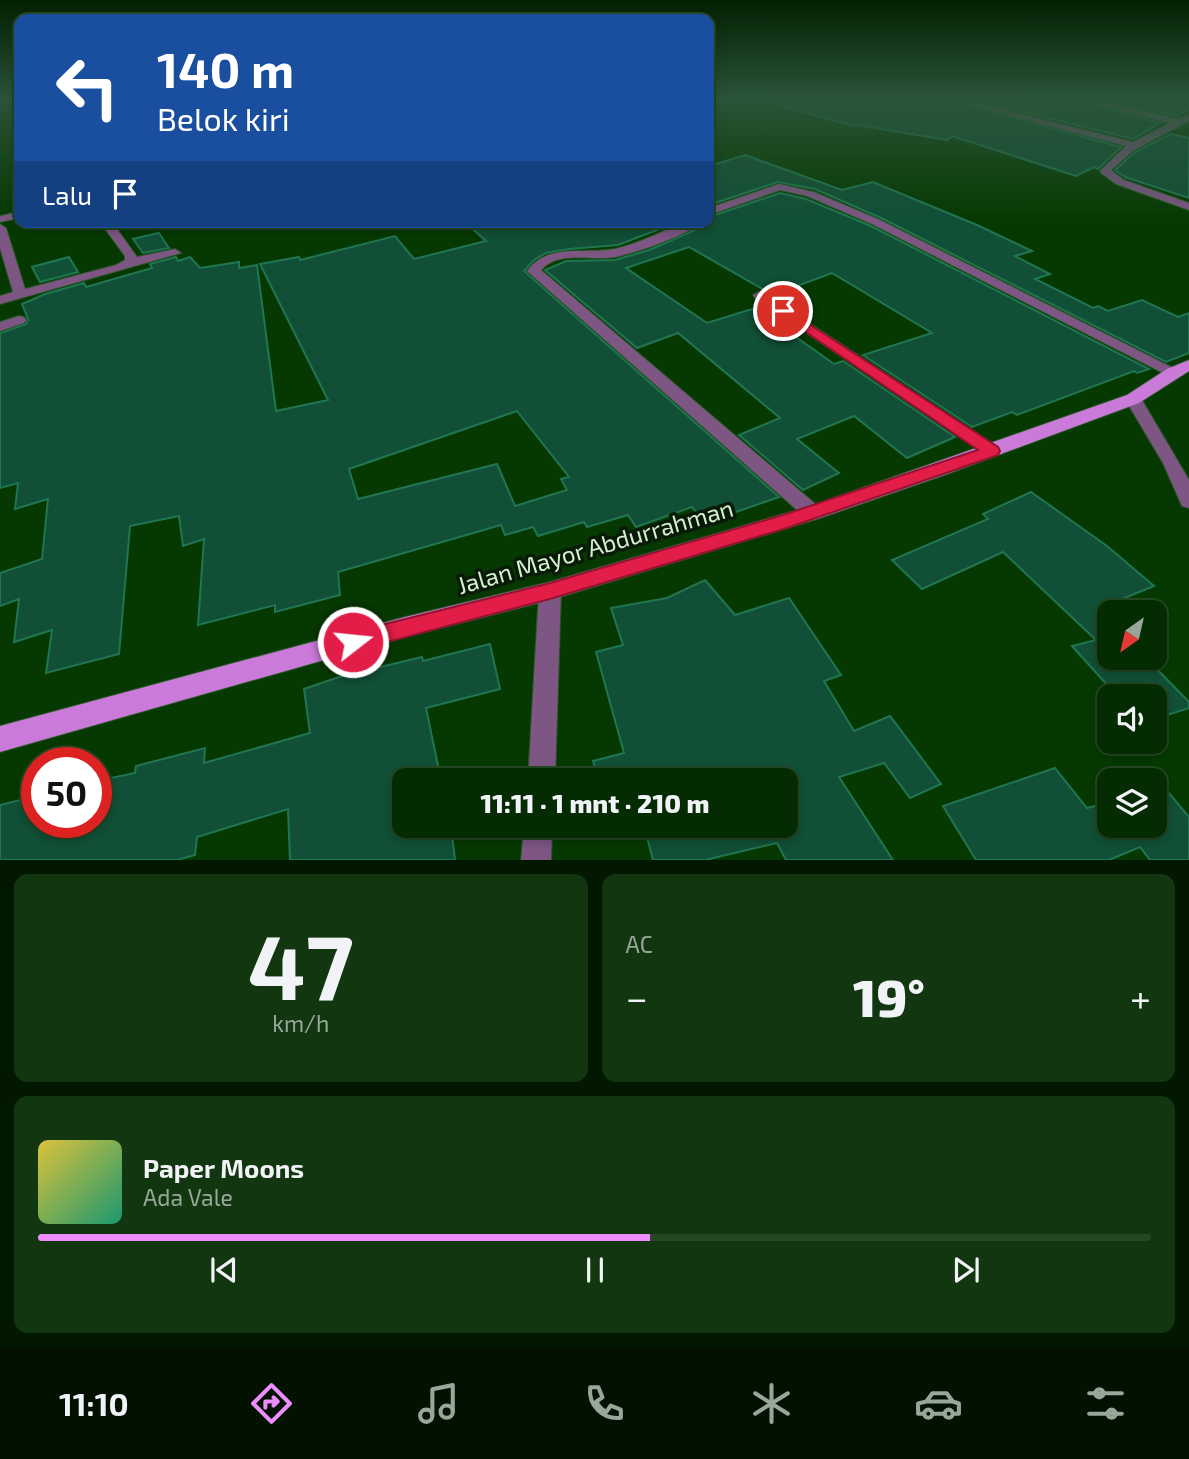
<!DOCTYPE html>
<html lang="id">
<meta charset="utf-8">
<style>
:root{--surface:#042b01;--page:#123710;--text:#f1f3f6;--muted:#97a799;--line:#254723;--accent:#eb8dfb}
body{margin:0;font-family:"Exo 2",sans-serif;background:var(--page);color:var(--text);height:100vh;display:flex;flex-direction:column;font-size:26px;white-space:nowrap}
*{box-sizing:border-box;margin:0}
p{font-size:23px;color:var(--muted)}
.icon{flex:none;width:38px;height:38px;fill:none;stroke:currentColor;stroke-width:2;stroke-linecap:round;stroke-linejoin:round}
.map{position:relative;height:860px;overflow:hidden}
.drawer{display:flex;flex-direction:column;gap:14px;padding:14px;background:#021801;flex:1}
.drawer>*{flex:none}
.banner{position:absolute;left:14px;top:14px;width:700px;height:214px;border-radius:14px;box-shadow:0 4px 10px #0003,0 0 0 2px var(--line);background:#1a4fa0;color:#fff;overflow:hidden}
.needle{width:46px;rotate:214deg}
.controls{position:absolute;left:1097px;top:600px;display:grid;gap:14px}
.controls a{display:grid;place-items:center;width:70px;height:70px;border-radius:14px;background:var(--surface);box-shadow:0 4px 10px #0003,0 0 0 2px var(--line);font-size:35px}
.speed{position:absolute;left:21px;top:747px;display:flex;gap:14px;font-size:35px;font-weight:700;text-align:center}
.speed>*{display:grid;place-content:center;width:91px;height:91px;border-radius:50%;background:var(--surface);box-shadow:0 4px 10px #0003,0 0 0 2px var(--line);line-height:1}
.speed .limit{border:10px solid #d22;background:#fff;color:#111}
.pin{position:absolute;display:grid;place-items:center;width:60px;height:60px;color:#fff;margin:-30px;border:4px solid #fff;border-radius:50%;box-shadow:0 2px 7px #0007}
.me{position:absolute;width:77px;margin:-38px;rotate:74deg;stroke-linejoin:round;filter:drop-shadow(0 0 5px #0008)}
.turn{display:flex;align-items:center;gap:24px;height:147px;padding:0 28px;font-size:32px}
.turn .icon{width:91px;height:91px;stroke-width:2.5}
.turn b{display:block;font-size:49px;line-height:60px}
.then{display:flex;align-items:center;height:66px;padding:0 28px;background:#0003;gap:14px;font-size:26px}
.big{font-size:52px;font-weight:800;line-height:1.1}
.drawer .card{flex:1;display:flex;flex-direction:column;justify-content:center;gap:10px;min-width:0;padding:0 24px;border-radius:14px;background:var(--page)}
.drawer .dial{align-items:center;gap:0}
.dial b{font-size:91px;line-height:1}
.song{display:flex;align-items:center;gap:21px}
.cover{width:84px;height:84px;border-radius:10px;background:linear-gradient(135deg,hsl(50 70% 55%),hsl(160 70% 35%))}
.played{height:7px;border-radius:4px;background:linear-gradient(90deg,var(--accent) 55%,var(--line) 55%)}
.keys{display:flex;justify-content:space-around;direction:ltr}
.heat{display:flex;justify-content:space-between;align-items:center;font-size:38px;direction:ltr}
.drawer .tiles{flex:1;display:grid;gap:14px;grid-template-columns:1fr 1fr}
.card:last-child{grid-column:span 2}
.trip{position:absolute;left:392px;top:768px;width:406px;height:70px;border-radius:14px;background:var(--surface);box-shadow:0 4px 10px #0003,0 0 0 2px var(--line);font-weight:800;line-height:70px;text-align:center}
.menu{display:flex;height:112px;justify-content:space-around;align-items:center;background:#021100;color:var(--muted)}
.menu .icon{width:49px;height:49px}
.menu .active{color:var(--accent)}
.menu b{font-size:32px;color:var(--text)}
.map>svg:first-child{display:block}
.building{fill:#114f36;stroke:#207653;stroke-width:2;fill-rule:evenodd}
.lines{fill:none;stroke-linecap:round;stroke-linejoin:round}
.minor-casing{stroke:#275622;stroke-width:2}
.major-casing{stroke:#275622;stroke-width:2}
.minor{fill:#7d5683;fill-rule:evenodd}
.major{fill:#ca7ad8;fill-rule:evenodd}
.route{fill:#e11d48;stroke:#92132f;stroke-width:2}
.labels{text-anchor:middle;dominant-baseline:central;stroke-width:7;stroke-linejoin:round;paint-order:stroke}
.near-street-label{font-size:24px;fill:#d5efd1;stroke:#081b06}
</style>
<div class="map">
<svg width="1189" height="861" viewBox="0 0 1189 861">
<rect width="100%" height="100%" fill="#063901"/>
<!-- building -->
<g class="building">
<path d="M779 98H940L1121 147 1098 169 1094 167 1076 176 952 136 947 140 858 125 853 126 778 105Z"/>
<path d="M967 98H1068L1160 123 1133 139Z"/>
<path d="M1098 98H1189V109L1176 116Z"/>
<path d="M1171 134 1189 138V198L1125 177 1115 170 1135 152Z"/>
<path d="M745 155 842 190 873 182 977 225 1032 251 1015 256 1050 274 1035 279 1093 308 1098 306 1108 311 1142 300 1178 317 1189 313V353L1166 362 881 218 815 189 778 182 709 205V166Z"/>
<path d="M780 193 806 199 871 226 1149 369 1137 373 1134 371 1017 415 1012 412 972 427 863 355 932 333 832 273 773 295 689 247 626 268 707 323 755 308 834 364 843 361 955 437 907 458 854 416 797 439 839 473 803 490 739 435 780 418 678 333 637 348 545 270 566 261 615 260 649 250 695 230 709 222V217Z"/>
<path d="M465 222H532L538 227 547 224 550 227 567 222H678L618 245 569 249 546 253 534 260 524 271 779 497 704 523 692 507 636 527 628 515 587 527 584 522 538 536 533 527 505 535 501 525 338 572 340 595 275 612V605L198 625 204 539 183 546 179 516 130 526 119 654 46 673 52 630 14 642 19 599 0 606V573L42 559 48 499 15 509 18 483 0 488V333L26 324 28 319 22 304 45 294 84 283 86 287 152 268 150 264 176 257 178 261 190 257 200 268 239 262V268L257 265 276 411 328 400 260 264 299 257 300 260 395 236 414 259 486 241ZM517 411 569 477 561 479 567 490 515 506 497 464 358 499 349 469Z"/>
<path d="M159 233 169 248 143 253 133 239Z"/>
<path d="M69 257 78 272 40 282 32 267Z"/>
<path d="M1031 492 1107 546 1154 586 1110 604V658H1146L1189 702V708L1155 719V696H1117L1072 646 1096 640 1003 552 922 589 892 560 988 519 983 514Z"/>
<path d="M705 580 735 615 789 598 841 675 824 681 854 731 890 716 941 784 910 798 884 763 839 777 893 860H786L777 843 705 860H653L644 826H786V780H743L739 772 707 780H598L593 761 624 753 596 652 623 645 611 608 667 598Z"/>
<path d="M490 644 500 689 426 708 441 780H404V826H451L455 860H290L288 809 197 837 195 855 177 860H0V805L37 796V822H96V781L135 773 136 766 205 748 204 763 310 733 304 689 339 677 422 657 423 661Z"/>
<path d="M1055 768 1087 808 1110 802V826H1155V776L1189 817V860H1150L1140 847 1109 860H976L943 806Z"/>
</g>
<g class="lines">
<!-- minor casing -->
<g class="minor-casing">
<g id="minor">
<path d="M942 98H956L1133 142 1170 123 1071 98H1086L1178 119 1189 115V121L1134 150 1111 170 1124 180 1189 203V210L1116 184 1101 173 1100 171 1126 146Z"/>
<path d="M779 184 814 192 880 220 1181 372 1179 375H1167L872 224 807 196 780 190 709 215V208Z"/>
<path d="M19 212V218L0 222V216Z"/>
<path d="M100 222H112L137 257 175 249 181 253 0 304V296L13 292 0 248V224L6 228 25 289 116 265 125 260V256Z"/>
<path d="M685 222H702C683 237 638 252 615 257 592 261 558 250 541 270L820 508 823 513 820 518 813 520 806 518 527 271C549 241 588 256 619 248 642 242 663 231 685 222Z"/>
<path d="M760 291 998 447 1001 451 998 455H986L755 298 753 295Z"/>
<path d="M19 316 24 317 26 320 24 323 0 331V322Z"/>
<path d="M1133 394 1139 395 1189 480V508L1182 506 1163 463 1125 399Z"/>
<path d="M550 582 558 585 561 591 555 780H528L539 591 542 585Z"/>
<path d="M524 826H552L551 861H521Z"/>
</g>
</g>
<!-- major casing -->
<g class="major-casing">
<path id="major" d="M1189 360V371L1139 403 947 474 820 518 550 600 405 637 0 752V726L405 617 550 582 808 507 1127 395 1167 369Z"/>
</g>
<!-- minor -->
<use href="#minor" class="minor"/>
<!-- major -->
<use href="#major" class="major"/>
</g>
<!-- sky -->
<linearGradient id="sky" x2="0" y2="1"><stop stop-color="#031f01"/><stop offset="0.45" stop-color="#2a5438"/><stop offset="1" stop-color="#2a5438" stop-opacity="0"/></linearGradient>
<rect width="1189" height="219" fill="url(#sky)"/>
<!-- route -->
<path class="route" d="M783 307 998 447 1000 451 998 455 787 528 550 599 353 651 345 648 342 642 345 635 353 632 550 583 783 515 978 450 778 313V308Z"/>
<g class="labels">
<!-- near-street labels -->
<g class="near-street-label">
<text transform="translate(595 546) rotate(-16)">Jalan Mayor Abdurrahman</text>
</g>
</g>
</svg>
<div class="controls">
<a><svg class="needle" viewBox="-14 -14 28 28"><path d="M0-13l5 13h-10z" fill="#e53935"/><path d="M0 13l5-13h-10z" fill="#97a799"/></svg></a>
<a><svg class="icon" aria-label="sound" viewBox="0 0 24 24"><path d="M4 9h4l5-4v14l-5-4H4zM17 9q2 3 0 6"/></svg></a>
<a><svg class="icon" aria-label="layers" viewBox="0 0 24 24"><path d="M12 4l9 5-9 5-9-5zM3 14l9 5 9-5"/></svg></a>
</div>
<div class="speed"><div class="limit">50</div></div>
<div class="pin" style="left:783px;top:311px;background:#d93025"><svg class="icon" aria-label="arrive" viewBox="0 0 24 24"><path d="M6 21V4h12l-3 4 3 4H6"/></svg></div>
<svg class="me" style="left:353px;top:642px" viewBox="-20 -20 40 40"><circle r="17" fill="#e11d48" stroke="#fff" stroke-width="3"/><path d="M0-11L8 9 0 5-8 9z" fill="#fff"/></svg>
<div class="trip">11:11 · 1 mnt · 210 m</div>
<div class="banner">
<div class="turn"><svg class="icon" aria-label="left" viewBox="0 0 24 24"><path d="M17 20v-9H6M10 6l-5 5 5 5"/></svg><div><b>140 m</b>Belok kiri</div></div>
<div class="then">Lalu<svg class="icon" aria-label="arrive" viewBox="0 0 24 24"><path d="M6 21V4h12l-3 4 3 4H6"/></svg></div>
</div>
</div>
<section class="drawer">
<div class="tiles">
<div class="card dial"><b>47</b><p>km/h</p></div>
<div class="card"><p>AC</p>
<div class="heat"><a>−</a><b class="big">19°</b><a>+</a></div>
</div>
<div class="card">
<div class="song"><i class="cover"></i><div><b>Paper Moons</b><p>Ada Vale</p></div></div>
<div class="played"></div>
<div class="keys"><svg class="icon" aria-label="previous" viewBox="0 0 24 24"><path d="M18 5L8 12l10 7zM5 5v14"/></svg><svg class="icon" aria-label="pause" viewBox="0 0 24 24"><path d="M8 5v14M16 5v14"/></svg><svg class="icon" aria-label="next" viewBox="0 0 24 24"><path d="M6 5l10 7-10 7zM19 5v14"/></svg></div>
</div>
</div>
</section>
<nav class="menu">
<b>11:10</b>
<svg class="icon active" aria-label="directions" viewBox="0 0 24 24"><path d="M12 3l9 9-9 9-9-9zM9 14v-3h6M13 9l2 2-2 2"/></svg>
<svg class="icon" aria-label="music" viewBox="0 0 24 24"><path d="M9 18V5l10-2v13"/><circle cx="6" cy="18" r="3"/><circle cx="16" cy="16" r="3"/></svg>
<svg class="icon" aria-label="phone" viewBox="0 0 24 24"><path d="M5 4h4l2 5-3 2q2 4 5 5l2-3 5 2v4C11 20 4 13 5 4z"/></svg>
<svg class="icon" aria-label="climate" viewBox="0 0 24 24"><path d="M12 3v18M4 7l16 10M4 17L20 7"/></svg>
<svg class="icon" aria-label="car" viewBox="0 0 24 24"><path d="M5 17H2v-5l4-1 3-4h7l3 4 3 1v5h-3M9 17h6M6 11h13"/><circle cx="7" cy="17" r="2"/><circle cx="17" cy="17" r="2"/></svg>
<svg class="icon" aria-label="filters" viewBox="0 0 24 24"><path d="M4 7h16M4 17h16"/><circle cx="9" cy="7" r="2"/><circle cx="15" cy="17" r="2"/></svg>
</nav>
